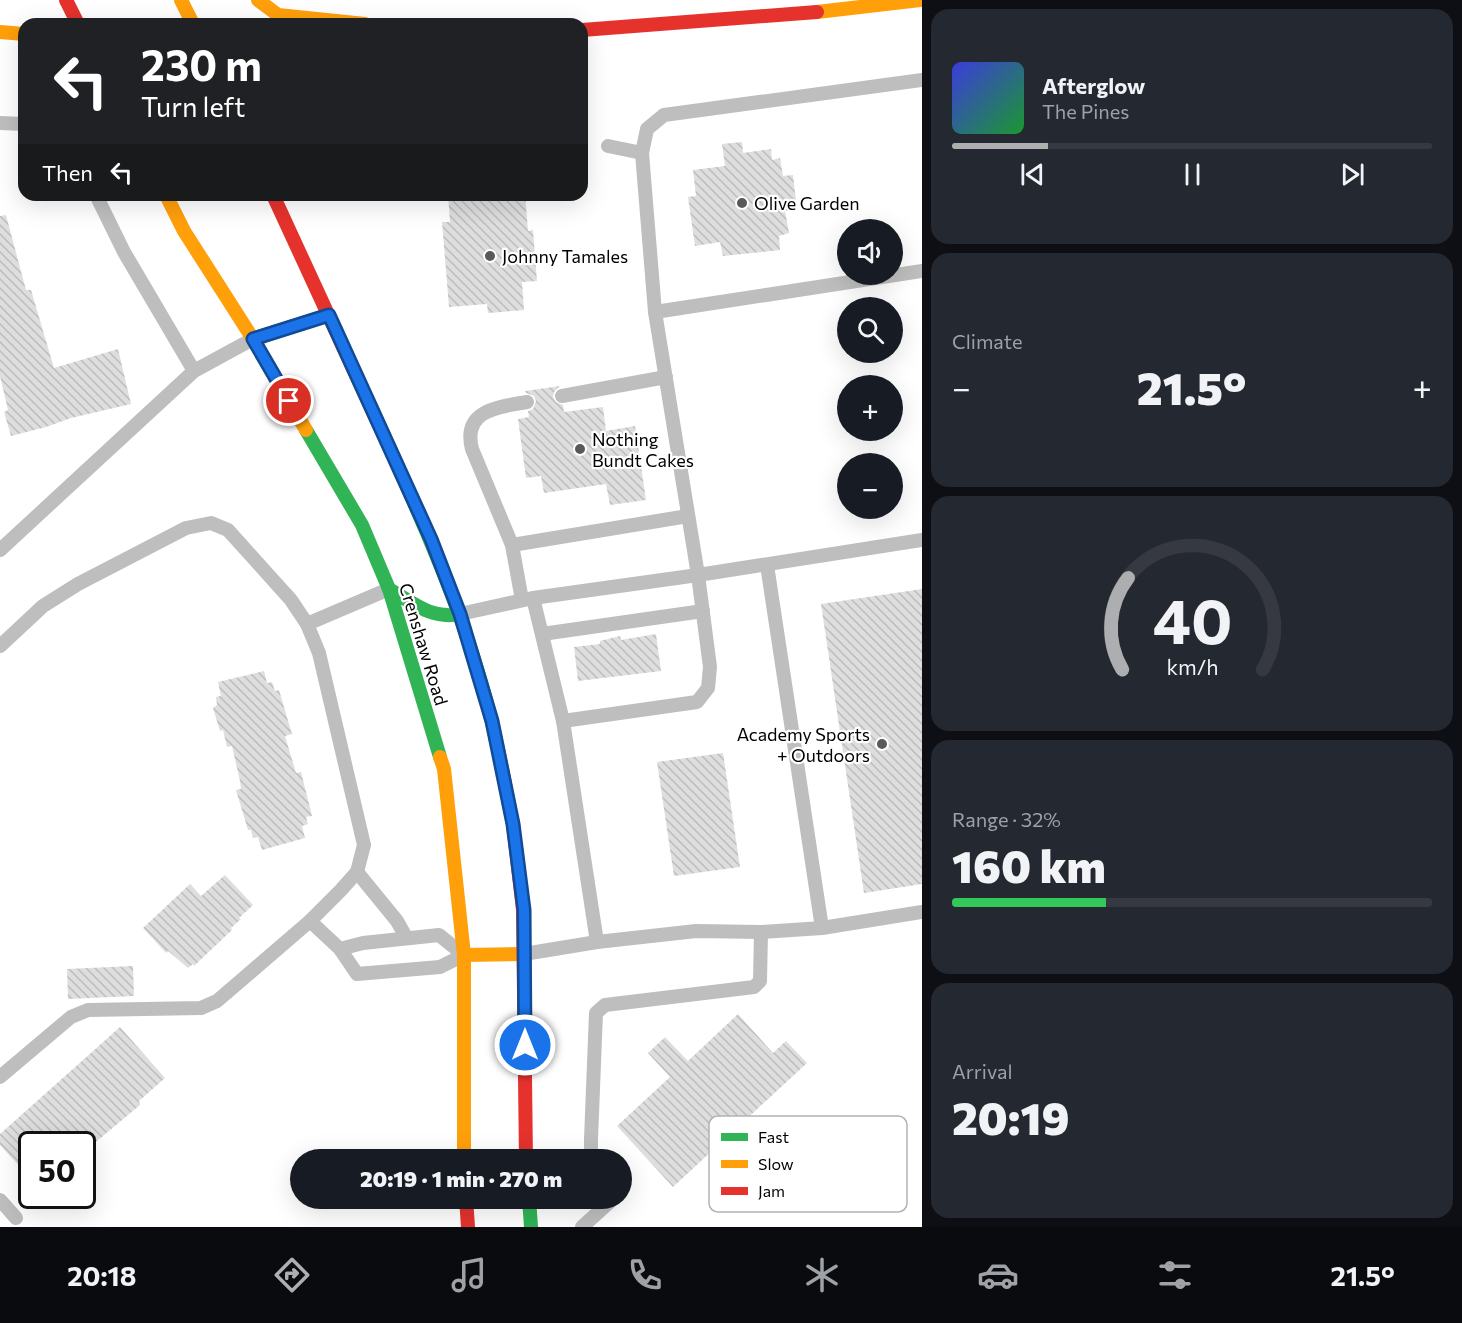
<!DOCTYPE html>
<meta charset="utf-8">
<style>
:root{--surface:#171b24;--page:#242831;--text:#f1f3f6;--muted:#9ea1a6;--line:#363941;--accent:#adaeaf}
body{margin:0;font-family:Commissioner,sans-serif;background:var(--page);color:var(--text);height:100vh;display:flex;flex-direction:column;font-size:22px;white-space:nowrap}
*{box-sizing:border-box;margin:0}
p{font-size:20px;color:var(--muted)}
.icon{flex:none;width:33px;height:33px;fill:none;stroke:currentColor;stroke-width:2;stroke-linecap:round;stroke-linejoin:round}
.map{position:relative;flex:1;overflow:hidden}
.drawer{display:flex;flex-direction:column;gap:9px;padding:9px;background:#0d0f14;width:540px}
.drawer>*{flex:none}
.hud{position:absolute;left:18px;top:18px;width:570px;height:183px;border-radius:18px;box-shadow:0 6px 24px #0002;background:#202124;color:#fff;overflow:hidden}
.buttons{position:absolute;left:837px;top:219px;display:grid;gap:12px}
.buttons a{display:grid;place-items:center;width:66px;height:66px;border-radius:50%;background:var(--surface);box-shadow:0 6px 24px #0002;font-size:30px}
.speed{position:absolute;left:18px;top:1131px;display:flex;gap:12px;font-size:30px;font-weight:700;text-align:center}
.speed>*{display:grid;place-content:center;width:78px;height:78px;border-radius:50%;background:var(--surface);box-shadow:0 6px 24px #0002;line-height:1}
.speed .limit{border:3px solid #111;border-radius:9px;background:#fff;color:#111}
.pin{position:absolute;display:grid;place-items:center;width:51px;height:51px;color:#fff;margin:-26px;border:3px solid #fff;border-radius:50%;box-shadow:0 2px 6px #0007}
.me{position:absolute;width:66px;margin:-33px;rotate:0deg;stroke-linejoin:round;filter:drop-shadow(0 0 4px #0008)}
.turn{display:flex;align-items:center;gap:21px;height:126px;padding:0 24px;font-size:27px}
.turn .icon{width:78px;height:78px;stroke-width:2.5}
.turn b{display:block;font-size:42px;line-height:51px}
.then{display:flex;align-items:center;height:57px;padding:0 24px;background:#0003;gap:12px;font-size:22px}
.big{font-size:45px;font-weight:800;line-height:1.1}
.drawer .card{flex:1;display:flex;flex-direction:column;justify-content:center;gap:9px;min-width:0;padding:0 21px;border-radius:18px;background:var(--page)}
.drawer .dial{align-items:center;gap:0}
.dial svg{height:156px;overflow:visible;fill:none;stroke:var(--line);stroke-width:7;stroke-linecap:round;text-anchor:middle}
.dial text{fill:var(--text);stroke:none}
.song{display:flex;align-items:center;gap:18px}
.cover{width:72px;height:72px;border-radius:9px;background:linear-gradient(135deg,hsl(240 70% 55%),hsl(130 70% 35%))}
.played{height:6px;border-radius:3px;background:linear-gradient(90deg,var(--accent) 20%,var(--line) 20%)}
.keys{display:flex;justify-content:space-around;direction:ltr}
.heat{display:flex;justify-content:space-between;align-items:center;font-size:33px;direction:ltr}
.charge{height:9px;border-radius:4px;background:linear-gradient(90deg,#34c759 32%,var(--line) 0)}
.trip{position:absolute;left:290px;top:1149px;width:342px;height:60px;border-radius:30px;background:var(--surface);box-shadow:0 6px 24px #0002;font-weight:800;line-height:60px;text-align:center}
.tab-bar{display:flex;height:96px;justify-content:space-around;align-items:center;background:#090b0e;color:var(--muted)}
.tab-bar .icon{width:42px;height:42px}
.tab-bar .active{color:var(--accent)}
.tab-bar b{font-size:27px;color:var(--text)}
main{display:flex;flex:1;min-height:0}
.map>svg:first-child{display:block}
.building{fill:url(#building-back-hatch)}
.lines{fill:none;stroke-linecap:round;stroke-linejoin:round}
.lane{stroke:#bebebe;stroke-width:14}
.fast{stroke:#30b455;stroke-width:14}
.slow{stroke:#ff9f0a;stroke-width:14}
.jam{stroke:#e5322d;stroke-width:14}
.route-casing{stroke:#114b97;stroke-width:15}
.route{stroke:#1a73e8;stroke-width:10}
.poi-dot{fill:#595959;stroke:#fff;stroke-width:2}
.labels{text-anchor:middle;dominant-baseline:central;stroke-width:4.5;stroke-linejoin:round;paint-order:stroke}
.poi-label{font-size:18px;fill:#000;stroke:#fff;text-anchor:start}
.street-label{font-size:18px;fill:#000;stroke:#fff}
.key{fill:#fff;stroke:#b2b2b2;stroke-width:1.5}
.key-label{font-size:16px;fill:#000}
</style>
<main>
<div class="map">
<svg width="922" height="1227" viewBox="0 0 922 1227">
<defs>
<pattern id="building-back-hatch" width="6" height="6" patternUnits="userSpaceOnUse" patternTransform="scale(1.5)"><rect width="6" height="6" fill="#dedede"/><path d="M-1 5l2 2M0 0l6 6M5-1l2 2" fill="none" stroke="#bdbdbd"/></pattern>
</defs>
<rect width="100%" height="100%" fill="#fff"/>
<!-- building -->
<g class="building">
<path d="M742 142 743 153 771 149 772 160 780 158 783 176 793 175 797 209 785 211 789 233 779 236 780 250 723 256 720 242 695 246 688 197 696 196 693 170 725 166 722 144Z"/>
<path d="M448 195H525L528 231 533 230 537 281 522 282 524 310 488 313 487 304 449 307 442 222H450Z"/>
<path d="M6 215 26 290H31L54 368 118 349 131 404 71 418 46 427 11 436 4 412 8 410 0 376V216Z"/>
<path d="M560 386 554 392 553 397 556 402 563 405 564 412 603 407 606 431 635 426 646 500 610 505 606 484 544 493 541 476 526 478 518 419 529 417 528 411 533 409 536 401 534 396 526 393 525 391Z"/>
<path d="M922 589V884L864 893 821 604Z"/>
<path d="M656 634 661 671 578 681 574 647 600 644V641L620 636 621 640Z"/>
<path d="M264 671 267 683 272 682 275 691 279 690 292 734 285 736 296 773 301 772 312 816 306 817 308 824 302 826 305 838 262 850 258 837 253 838 251 830H248L236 790 241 789 240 781 232 746 227 747 223 730 220 731 213 708 217 705 216 697 221 696 218 682Z"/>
<path d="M723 753 740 867 674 876 657 762Z"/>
<path d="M225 875 253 905 239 918 241 919 231 928 232 930 194 966 193 964 188 968 168 951 166 953 143 928 190 884 201 896Z"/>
<path d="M133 966 134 996 68 999 67 969Z"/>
<path d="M738 1014 773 1053 786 1041 807 1063 673 1187 617 1126 670 1077 648 1053 665 1037 688 1061Z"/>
<path d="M120 1027 165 1078 139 1101 140 1105 91 1146 89 1144H32V1180L0 1145V1134Z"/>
</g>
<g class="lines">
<!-- lane -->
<g class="lane">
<path d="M0 123 24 124"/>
<path d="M608 146 642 153"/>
<path d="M96 195 124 252 194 371"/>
<path d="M655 312 922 271"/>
<path d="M562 396 666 377"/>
<path d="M512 545 688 516"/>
<path d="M0 550 194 371 253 339"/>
<path d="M767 565 822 928"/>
<path d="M533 598 563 721 597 942"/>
<path d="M522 600 512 545 472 449C462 410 498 407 527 402"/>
<path d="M460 614 533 598 698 575 922 540"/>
<path d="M307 624 389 589"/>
<path d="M542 634 703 611"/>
<path d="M0 646 43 606 78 584 186 528 211 523 228 530 291 600 307 624 319 653 364 845 357 872 341 890 310 921 217 1001 201 1008 88 1010 71 1017 0 1077"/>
<path d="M563 721 697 702 708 688 710 667 698 575 655 312 642 153 647 129 664 115 922 80"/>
<path d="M357 872 397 921 406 937"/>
<path d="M310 921 340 949 357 974 440 967 464 955 439 935 363 943 340 949"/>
<path d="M524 954 597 942 696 931 761 932 822 928 922 912"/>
<path d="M597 1160 591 1151V1139L596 1013 605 1005 754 987 760 981 761 932"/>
<path d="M0 1200 16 1218"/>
<path d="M582 1227 614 1198"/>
</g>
<!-- fast -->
<g class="fast">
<path d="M306 430 362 525 389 589 440 757"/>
<path d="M385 438C432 541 476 642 499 754"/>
<path d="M389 589C413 603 432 620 460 614"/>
<path d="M529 1198 531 1227"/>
</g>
<!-- slow -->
<g class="slow">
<path d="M181 0 193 24"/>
<path d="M258 0 278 15 365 24"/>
<path d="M817 12 920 0"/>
<path d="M0 32 24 34"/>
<path d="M166 195 184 231 253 339 306 430"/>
<path d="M440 757 444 769 464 955V1160"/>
<path d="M464 955 524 954"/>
</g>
<!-- jam -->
<g class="jam">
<path d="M66 0 78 24"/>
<path d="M582 30 817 12"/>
<path d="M273 195 385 438"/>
<path d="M253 339 329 315"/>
<path d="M499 754 513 824 523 910 526 1160"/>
<path d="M466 1198 468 1227"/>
</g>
</g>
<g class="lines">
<!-- route casing -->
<g class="route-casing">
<path id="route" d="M289 401 253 339 329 315 431 539 460 614 492 721 513 824 524 910 525 1045"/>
</g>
<!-- route -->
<use href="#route" class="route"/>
</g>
<!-- markers -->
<g class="poi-dot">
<circle cx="742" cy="203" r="6"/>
<circle cx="490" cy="256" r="6"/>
<circle cx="580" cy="449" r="6"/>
<circle cx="882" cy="744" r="6"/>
</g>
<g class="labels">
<!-- poi labels -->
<g class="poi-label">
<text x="754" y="203">Olive Garden</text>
<text x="502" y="256">Johnny Tamales</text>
<text x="592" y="439">Nothing<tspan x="592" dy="21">Bundt Cakes</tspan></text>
<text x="870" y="734" text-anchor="end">Academy Sports<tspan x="870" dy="21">+ Outdoors</tspan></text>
</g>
<!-- street labels -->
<g class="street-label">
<text transform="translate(424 644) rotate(73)">Crenshaw Road</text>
</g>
</g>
<!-- legend -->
<rect x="709" y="1116" width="198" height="96" rx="9" class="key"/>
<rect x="721" y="1133" width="27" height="8" fill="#30b455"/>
<rect x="721" y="1160" width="27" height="8" fill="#ff9f0a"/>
<rect x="721" y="1187" width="27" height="8" fill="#e5322d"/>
<g class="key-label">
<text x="758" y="1143">Fast</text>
<text x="758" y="1170">Slow</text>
<text x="758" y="1197">Jam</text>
</g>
</svg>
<div class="buttons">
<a><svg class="icon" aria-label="sound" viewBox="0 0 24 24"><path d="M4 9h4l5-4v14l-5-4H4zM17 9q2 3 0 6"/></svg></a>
<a><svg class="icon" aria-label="search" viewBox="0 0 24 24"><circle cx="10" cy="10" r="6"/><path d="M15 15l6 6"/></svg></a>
<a>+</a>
<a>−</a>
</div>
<div class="speed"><div class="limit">50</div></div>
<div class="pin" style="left:289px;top:401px;background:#d93025"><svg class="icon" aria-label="arrive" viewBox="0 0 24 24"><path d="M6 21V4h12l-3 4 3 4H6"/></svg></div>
<svg class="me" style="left:525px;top:1045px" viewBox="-20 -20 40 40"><circle r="17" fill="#1a73e8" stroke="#fff" stroke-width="3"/><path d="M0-11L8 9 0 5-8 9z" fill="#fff"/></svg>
<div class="trip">20:19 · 1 min · 270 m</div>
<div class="hud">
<div class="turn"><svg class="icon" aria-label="left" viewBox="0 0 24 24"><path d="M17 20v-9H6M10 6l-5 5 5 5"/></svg><div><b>230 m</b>Turn left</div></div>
<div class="then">Then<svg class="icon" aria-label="left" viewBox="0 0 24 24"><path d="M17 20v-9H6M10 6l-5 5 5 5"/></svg></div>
</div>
</div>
<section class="drawer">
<div class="card">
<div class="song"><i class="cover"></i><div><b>Afterglow</b><p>The Pines</p></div></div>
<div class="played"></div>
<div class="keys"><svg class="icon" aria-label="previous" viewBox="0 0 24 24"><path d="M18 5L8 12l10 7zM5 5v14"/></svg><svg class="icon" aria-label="pause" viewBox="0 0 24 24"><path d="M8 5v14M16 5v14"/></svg><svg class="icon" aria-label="next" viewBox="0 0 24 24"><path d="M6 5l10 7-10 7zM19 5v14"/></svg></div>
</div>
<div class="card"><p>Climate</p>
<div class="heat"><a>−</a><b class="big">21.5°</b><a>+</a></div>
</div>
<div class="card dial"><svg viewBox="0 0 100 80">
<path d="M14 69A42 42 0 1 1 86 69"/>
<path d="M14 69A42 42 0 0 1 17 22" stroke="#adaeaf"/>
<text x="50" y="56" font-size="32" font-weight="700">40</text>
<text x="50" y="72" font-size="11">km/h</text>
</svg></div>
<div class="card"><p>Range · 32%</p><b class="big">160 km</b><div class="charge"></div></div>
<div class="card"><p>Arrival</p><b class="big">20:19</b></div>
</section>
</main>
<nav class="tab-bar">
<b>20:18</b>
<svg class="icon active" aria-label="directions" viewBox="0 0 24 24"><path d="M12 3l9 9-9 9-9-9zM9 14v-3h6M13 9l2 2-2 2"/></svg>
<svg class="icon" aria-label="music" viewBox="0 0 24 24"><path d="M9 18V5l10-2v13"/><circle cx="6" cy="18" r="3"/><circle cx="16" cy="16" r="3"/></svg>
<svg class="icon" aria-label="phone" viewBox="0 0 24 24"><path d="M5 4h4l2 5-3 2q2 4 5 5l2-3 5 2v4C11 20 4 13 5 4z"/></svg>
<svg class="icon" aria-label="climate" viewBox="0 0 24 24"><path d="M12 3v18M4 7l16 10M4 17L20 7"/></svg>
<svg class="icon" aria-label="car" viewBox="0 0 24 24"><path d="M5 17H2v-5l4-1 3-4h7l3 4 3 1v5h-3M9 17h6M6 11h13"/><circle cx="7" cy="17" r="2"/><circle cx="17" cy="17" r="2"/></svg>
<svg class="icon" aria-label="filters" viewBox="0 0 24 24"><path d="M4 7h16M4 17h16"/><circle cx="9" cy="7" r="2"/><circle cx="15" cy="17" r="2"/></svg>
<b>21.5°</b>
</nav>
